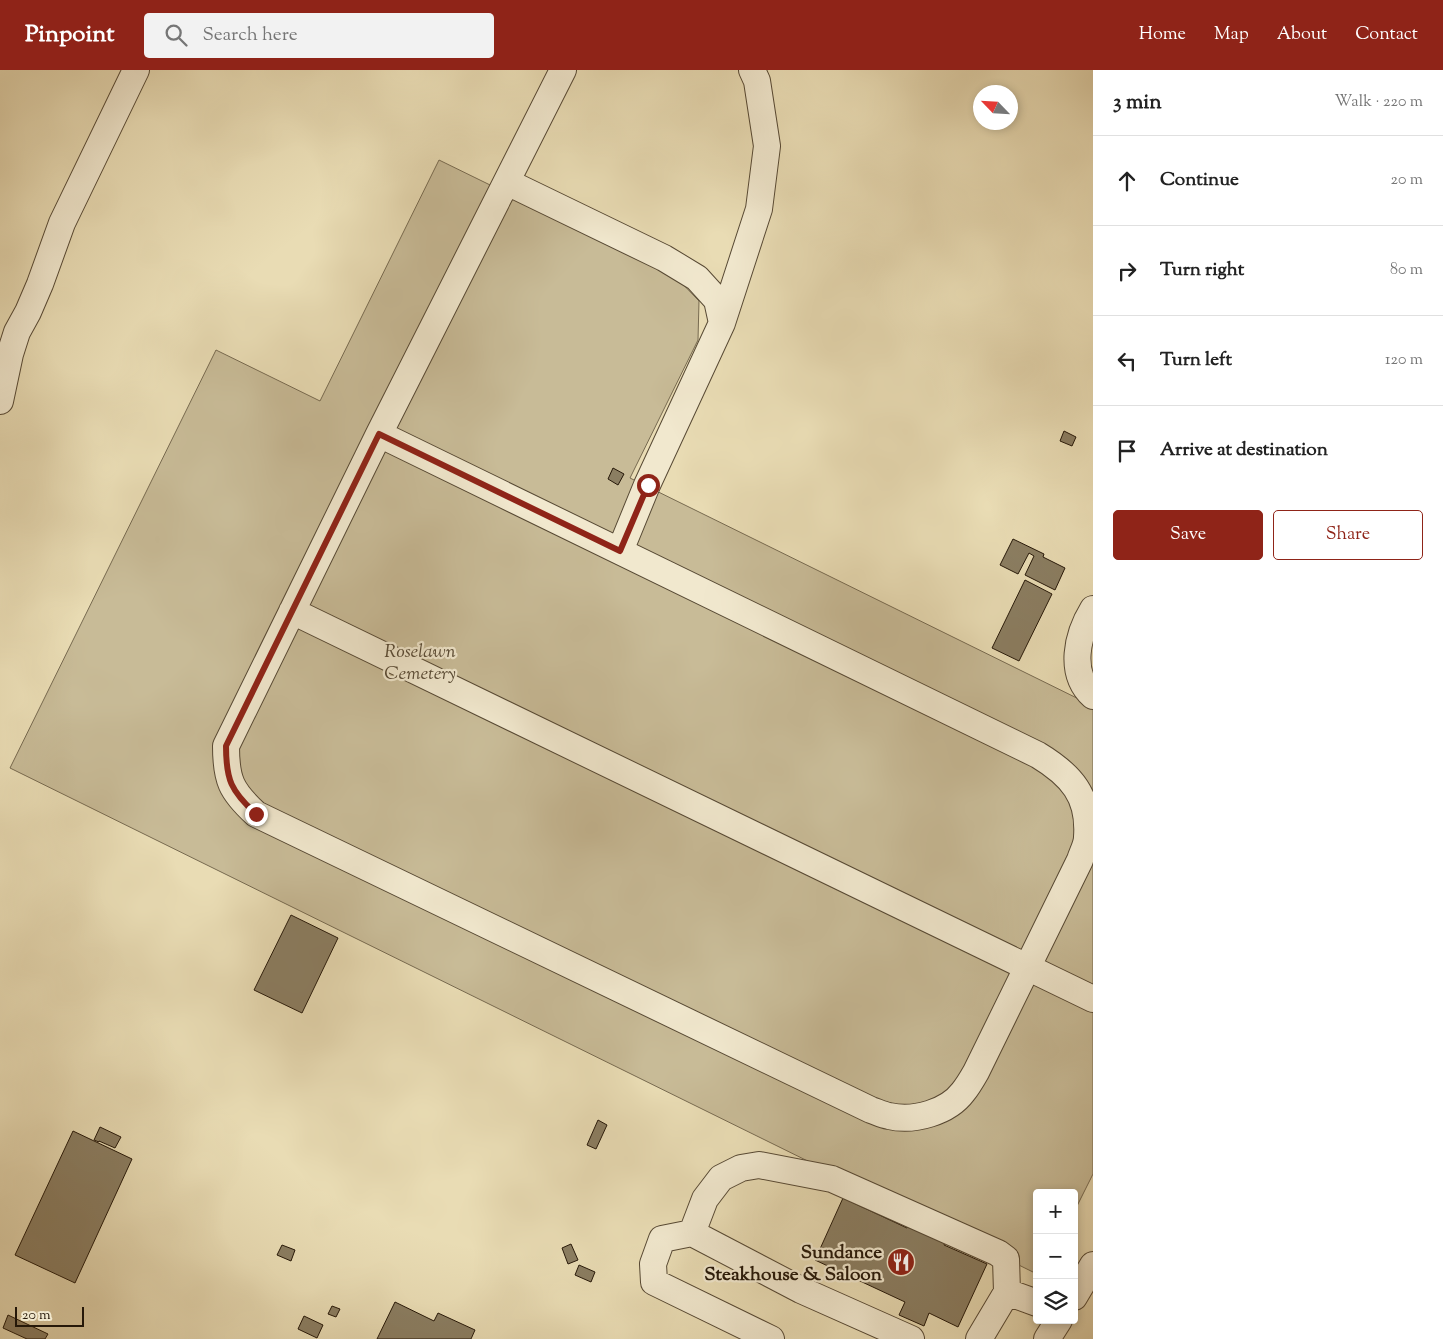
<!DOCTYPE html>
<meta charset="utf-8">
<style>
:root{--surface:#fff;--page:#f2f2f2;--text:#222;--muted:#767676;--line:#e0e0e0;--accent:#8f2418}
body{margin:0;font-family:"Sorts Mill Goudy",serif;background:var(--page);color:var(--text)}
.controls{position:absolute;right:15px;bottom:15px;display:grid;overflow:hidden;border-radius:5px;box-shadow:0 2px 8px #0003}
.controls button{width:45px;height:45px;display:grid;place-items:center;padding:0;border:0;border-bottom:1px solid var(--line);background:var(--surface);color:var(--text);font:25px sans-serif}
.compass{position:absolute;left:973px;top:15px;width:45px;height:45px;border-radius:50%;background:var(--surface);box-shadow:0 2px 8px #0003;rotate:295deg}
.scale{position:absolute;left:15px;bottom:12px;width:69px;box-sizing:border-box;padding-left:5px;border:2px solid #261809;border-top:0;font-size:14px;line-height:18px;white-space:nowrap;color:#261809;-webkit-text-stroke:4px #f1e8ce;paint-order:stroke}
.stop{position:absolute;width:15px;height:15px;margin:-11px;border:4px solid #8f2418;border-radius:50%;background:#fff}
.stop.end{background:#8f2418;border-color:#fff;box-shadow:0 1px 5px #0008}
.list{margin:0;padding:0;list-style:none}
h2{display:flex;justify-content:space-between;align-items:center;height:65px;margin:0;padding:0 20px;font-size:21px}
h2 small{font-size:16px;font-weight:400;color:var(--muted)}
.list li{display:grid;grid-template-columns:32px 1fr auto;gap:15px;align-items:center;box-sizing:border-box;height:90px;padding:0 20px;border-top:1px solid var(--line)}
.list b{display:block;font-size:19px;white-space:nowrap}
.list em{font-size:16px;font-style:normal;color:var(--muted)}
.actions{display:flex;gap:10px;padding:15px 20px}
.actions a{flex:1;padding:11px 0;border:1px solid var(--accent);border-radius:5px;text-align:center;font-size:18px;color:var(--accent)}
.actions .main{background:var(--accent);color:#fff}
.icon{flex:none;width:28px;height:28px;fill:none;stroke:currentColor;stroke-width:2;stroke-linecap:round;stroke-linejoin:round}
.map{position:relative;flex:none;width:1093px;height:1269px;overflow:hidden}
header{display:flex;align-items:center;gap:30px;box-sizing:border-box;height:70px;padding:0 25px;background:var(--accent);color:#fff}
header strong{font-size:24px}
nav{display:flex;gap:28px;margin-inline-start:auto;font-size:18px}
.search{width:350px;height:45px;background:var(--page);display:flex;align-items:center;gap:12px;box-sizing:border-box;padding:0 18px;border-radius:5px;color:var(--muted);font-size:19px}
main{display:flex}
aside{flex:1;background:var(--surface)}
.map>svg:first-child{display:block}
</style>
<header>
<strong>Pinpoint</strong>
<div class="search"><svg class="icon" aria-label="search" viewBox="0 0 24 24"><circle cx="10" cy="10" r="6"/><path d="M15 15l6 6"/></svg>Search here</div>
<nav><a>Home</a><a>Map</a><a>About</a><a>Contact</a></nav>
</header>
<main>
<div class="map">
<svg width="1093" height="1269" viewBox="0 0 1093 1269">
<rect width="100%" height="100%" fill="#e9dcb4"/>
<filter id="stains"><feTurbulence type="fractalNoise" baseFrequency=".004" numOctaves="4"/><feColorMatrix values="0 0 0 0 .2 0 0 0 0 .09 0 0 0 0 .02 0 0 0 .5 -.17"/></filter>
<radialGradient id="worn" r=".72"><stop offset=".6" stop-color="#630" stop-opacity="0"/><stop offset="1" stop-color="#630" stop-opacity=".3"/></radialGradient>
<path fill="#c8bb97" stroke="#776a50" d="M439,90L674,205L699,231L698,270L630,408L1093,636V1104L1074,1142V1123H1037V1204L10,698L216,280L320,331Z"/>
<path fill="#8b7e62" stroke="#261809" d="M1064,361L1076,367L1072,376L1060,371Z
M613,398L624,404L618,415L608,409Z
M1013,469L1044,484L1043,487L1065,498L1055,520L1025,505L1034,486L1029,483L1018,504L1000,495Z
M1025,510L1052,524L1019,591L992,578Z
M291,845L338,868L302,943L254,920Z
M598,1050L607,1055L596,1079L587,1075Z
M100,1057L121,1067L115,1078L99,1071V1072L94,1070Z
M73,1061L132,1089L75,1213L15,1185Z
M843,1128L907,1158L909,1153L946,1170L944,1175L987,1194L958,1257L929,1243L924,1256L899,1245L905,1232L815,1190Z
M571,1174L578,1190L568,1194L562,1178Z
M282,1175L295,1180L291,1191L277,1185Z
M579,1195L595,1202L591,1212L575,1205Z
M395,1232L434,1251L438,1243L475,1260L471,1269H377Z
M332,1236L340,1239L336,1247L328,1244Z
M8,1245L48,1264L45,1269H27L3,1258Z
M304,1246L323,1255L317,1268L298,1259Z"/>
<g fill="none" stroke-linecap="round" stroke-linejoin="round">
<g stroke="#574934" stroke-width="28">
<path id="minor" d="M507,112L664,188L697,208L717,230L722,253
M0,331L10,284L17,262L28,242L40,214L62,153L136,0
M379,364L1038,685C1071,705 1090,726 1087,767C1087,775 1082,783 1080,790L976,1002C972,1009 968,1016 963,1022C948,1042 914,1052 889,1046C883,1045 877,1042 871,1040L256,744C231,721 226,710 226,676L379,364L563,0
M620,481L647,415L722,253L759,139L767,76L757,11L752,0
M1093,539C1077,565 1068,603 1093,626
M292,541L1093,929
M692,1163L705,1129L721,1108L741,1098L759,1095L832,1109L998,1183L1006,1189L1007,1222
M1074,1227L1093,1195
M771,1269L654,1212L653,1194L662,1169L692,1163L801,1220L911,1269
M979,1269L1007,1222L1037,1233
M1047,1269L1059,1250"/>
</g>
<use href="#minor" stroke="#f1e8ce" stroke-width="26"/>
</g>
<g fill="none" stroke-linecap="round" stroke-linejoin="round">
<path stroke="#8f2418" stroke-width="6" d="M256,744C231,721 226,710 226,676L379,364L620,481L648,415"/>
</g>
<defs>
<g id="restaurant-disc" transform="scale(1.4375)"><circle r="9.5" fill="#8f2418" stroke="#f1e8ce"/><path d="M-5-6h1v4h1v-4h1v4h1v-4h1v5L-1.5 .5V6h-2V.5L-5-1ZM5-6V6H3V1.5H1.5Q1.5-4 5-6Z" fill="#fff"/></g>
</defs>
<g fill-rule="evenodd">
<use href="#restaurant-disc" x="901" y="1192"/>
</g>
<g text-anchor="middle" stroke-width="4.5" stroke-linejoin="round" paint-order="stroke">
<g font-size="19" font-style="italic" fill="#574934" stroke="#f1e8ce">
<text x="420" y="587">Roselawn<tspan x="420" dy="22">Cemetery</tspan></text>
</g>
<g font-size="19" font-weight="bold" fill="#261809" stroke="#f1e8ce" text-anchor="end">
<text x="882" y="1188">Sundance<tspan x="882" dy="22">Steakhouse &amp; Saloon</tspan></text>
</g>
</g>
<rect width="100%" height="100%" filter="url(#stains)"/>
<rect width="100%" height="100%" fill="url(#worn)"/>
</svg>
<div class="controls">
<button>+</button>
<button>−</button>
<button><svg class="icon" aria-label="layers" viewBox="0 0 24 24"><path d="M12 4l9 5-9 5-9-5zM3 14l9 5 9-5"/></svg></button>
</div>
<svg class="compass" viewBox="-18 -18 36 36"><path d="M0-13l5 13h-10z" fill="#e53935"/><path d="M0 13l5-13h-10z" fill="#767676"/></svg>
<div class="scale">20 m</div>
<div class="stop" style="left:648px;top:415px"></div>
<div class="stop end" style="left:256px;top:744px"></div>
</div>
<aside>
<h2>3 min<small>Walk · 220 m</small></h2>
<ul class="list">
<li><svg class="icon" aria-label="ahead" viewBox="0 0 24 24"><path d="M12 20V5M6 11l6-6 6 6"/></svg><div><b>Continue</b></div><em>20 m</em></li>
<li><svg class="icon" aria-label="right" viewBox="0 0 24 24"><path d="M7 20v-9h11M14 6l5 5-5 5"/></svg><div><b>Turn right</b></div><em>80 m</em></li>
<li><svg class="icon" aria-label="left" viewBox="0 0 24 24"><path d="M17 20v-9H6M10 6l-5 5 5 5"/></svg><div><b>Turn left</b></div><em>120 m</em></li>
<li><svg class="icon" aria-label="arrive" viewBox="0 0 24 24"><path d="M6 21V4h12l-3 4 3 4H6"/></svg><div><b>Arrive at destination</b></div></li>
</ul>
<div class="actions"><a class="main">Save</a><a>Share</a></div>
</aside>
</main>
